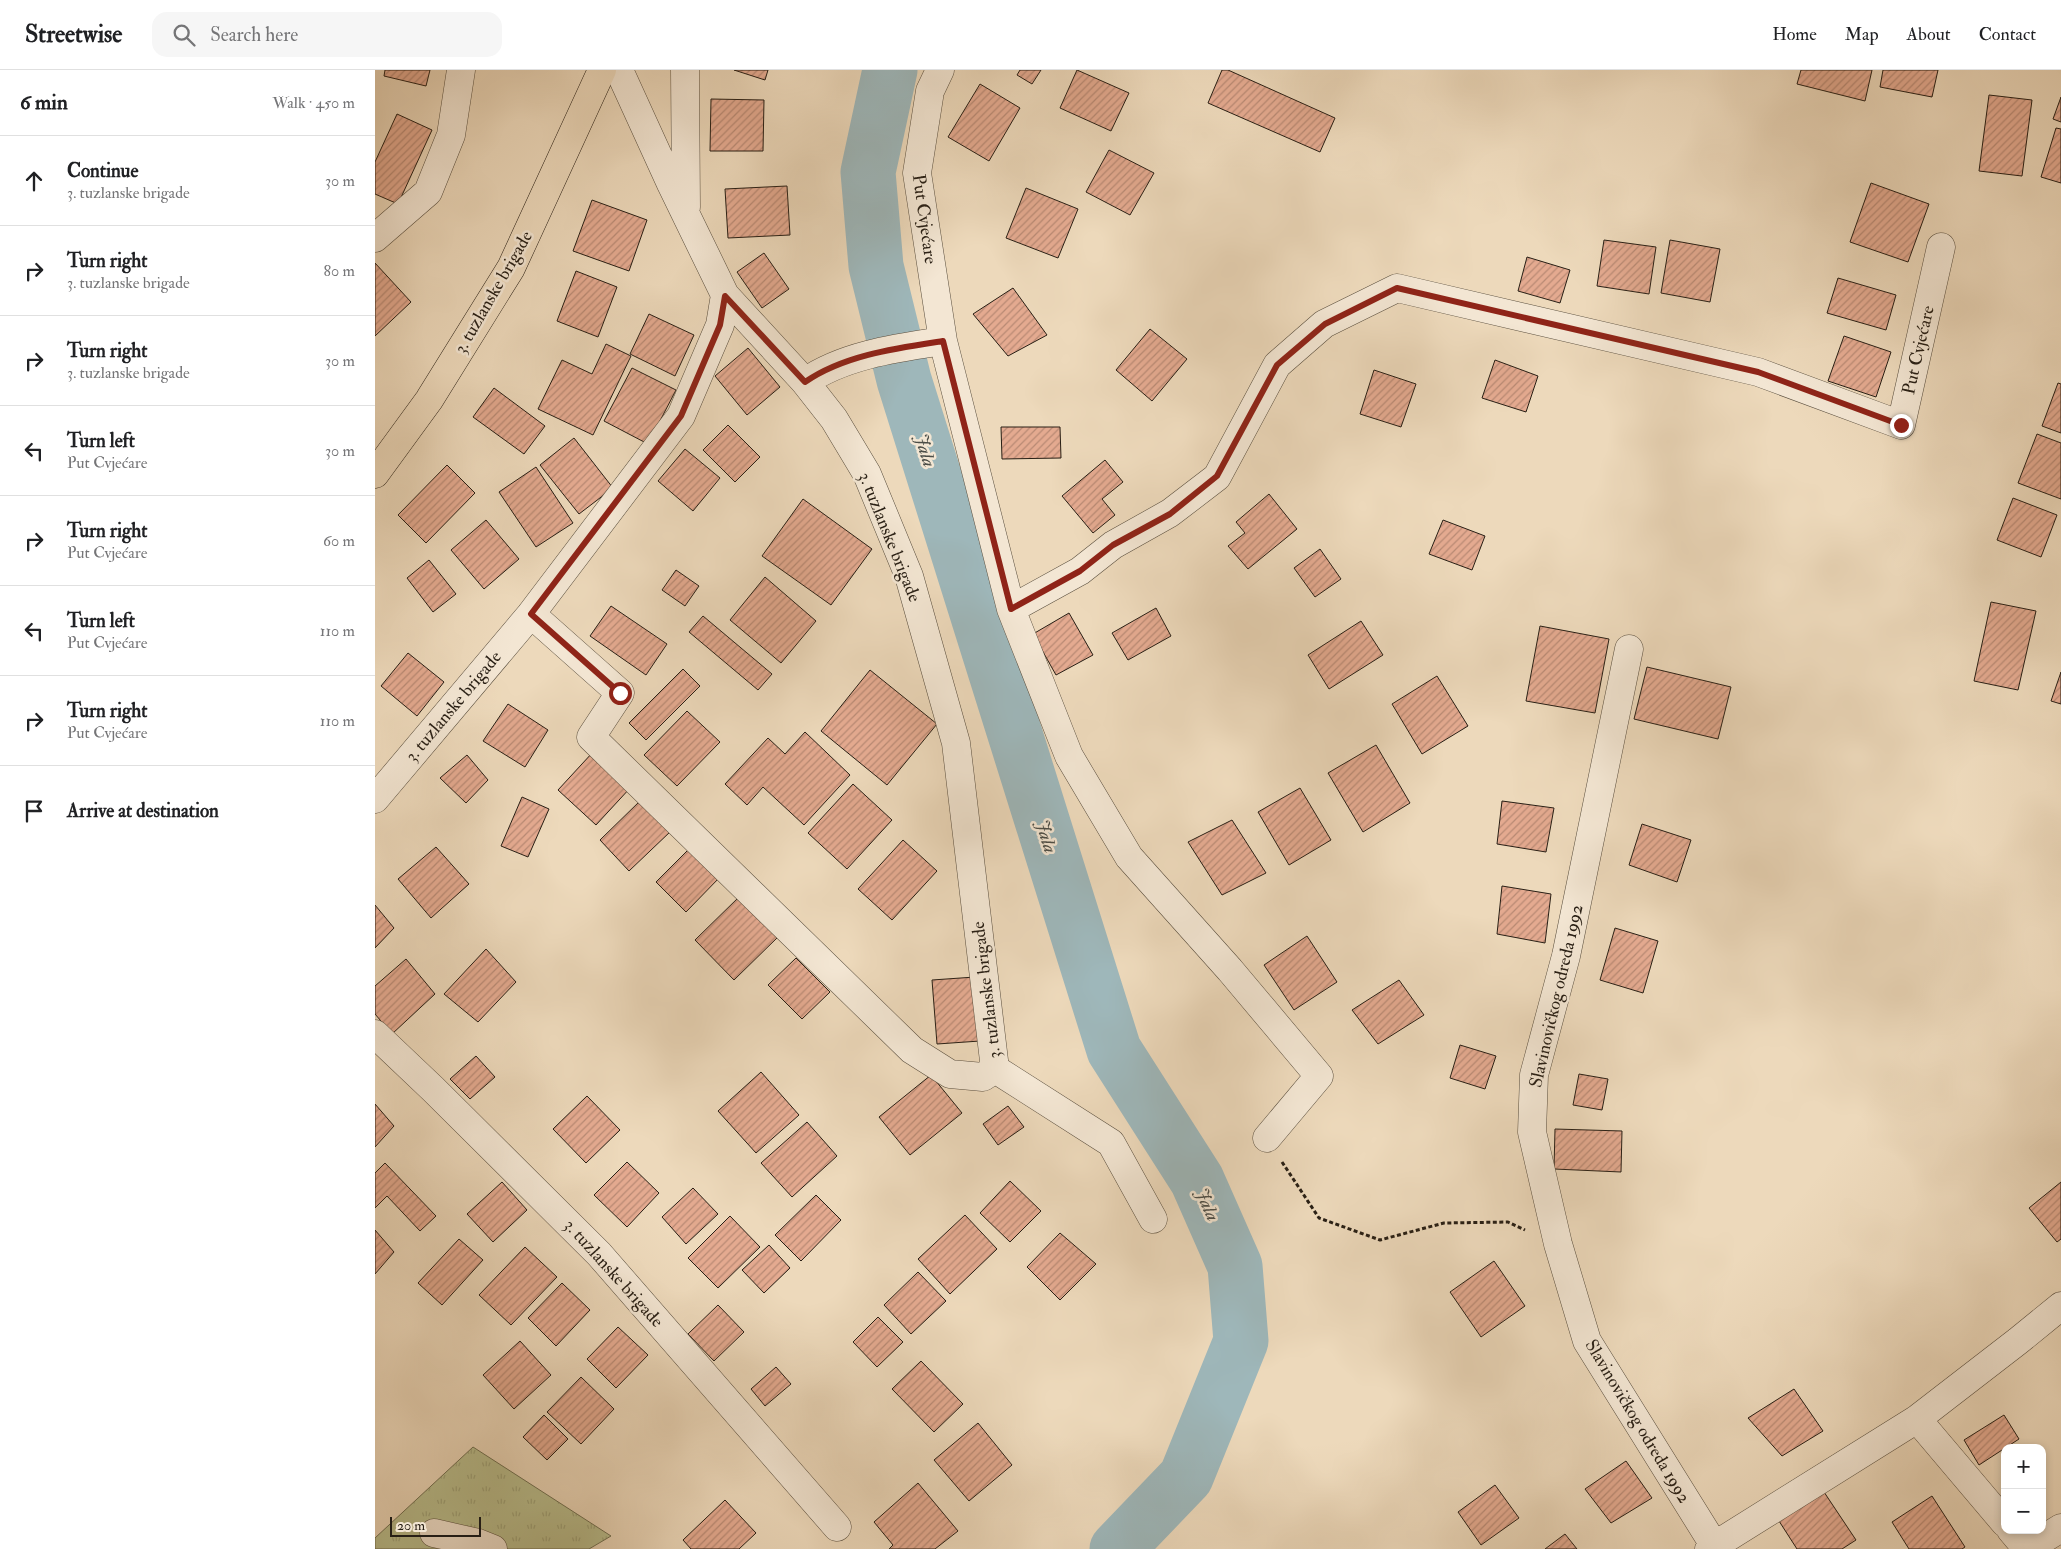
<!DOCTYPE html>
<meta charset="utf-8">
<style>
:root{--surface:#fff;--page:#f6f6f6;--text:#202124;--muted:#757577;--line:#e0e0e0}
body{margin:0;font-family:"IM FELL Double Pica",serif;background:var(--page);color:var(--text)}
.controls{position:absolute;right:15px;bottom:15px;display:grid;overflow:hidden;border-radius:10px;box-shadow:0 2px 8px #0003}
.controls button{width:45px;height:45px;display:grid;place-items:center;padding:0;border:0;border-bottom:1px solid var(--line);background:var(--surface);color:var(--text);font:25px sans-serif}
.scale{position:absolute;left:15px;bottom:12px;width:91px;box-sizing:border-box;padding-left:5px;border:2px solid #281f15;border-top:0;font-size:14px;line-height:18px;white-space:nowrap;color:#281f15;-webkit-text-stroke:4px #f3e6d3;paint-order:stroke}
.stop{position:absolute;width:15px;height:15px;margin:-11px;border:4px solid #8f2418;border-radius:50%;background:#fff}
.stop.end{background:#8f2418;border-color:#fff;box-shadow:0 1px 5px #0008}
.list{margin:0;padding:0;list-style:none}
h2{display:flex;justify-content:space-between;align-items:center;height:65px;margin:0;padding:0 20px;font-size:21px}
h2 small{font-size:16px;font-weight:400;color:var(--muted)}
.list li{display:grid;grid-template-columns:32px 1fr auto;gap:15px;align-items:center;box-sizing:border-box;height:90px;padding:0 20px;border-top:1px solid var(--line)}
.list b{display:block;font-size:19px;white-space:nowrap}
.list p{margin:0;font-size:16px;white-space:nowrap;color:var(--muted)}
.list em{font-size:16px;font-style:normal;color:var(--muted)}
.icon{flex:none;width:28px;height:28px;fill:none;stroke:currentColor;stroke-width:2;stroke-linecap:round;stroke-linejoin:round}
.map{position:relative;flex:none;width:1686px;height:1479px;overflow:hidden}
header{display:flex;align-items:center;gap:30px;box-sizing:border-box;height:70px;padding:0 25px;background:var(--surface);border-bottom:1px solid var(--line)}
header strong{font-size:24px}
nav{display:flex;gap:28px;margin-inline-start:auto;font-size:18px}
.search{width:350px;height:45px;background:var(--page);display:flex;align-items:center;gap:12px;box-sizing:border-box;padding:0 18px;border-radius:15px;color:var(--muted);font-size:19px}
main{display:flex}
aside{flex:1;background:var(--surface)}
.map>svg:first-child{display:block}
</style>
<header>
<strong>Streetwise</strong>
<div class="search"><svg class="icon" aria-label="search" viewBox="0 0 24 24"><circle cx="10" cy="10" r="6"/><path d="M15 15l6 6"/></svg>Search here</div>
<nav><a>Home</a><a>Map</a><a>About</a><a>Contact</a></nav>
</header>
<main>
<aside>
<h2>6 min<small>Walk · 450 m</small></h2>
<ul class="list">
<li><svg class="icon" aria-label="ahead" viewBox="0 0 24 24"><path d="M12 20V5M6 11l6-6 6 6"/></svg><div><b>Continue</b><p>3. tuzlanske brigade</p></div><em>30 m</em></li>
<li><svg class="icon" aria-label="right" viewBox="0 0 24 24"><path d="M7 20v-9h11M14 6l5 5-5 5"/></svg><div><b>Turn right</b><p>3. tuzlanske brigade</p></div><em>80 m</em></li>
<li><svg class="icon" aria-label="right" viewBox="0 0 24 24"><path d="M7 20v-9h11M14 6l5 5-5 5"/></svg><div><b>Turn right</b><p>3. tuzlanske brigade</p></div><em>30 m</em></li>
<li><svg class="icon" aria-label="left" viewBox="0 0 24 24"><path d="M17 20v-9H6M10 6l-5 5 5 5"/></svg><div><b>Turn left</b><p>Put Cvjećare</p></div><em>30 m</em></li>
<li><svg class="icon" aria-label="right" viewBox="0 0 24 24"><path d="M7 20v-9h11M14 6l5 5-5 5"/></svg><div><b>Turn right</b><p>Put Cvjećare</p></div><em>60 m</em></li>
<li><svg class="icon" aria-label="left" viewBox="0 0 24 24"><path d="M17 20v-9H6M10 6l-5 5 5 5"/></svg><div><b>Turn left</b><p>Put Cvjećare</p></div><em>110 m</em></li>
<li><svg class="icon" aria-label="right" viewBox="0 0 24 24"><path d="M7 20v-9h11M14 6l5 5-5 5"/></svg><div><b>Turn right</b><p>Put Cvjećare</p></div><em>110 m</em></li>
<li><svg class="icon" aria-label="arrive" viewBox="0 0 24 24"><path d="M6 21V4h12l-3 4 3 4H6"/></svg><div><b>Arrive at destination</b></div></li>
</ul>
</aside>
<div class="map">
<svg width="1686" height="1479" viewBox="0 0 1686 1479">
<defs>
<pattern id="grass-tufts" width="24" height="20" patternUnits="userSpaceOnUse" patternTransform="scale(1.25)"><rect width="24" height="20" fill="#b9bf8f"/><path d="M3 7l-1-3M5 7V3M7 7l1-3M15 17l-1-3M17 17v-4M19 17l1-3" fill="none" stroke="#9fa47a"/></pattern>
<pattern id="building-hatch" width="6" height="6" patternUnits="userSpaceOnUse" patternTransform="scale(1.25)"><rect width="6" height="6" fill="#e4aa90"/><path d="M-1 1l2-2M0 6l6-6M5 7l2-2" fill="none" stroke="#b98a74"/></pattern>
</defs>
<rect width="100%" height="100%" fill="#edd9bb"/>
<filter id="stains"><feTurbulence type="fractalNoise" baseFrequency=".004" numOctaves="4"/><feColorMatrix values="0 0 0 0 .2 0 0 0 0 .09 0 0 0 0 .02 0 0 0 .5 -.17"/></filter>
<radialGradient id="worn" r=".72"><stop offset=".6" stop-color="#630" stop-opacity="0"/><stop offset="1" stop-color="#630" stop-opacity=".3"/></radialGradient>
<path fill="url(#grass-tufts)" stroke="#706f52" d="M98,1377L236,1466L214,1479H0V1468Z"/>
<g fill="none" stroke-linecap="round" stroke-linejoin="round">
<path stroke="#9eb7ba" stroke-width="55" d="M515,0L493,102L501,196L529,310L739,980L822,1110L860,1196L866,1271L811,1407L742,1479"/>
</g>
<path fill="url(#building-hatch)" stroke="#281f15" d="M10,0H55L51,16L9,6Z
M359,0H393L390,10Z
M645,0H666L657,14L642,5Z
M702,0L754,23L736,61L685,38Z
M847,0H853L960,48L945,82L833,33Z
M1426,0H1497L1490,31L1422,14Z
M1508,0H1563L1557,27L1505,17Z
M605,14L645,38L614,91L573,67Z
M1614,25L1657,30L1647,106L1604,101Z
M1686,27V52L1678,49Z
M336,29L389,30L388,81H335Z
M22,44L57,60L23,134L0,124V92Z
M1681,58L1686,59V113L1666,107Z
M734,80L779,103L755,145L711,122Z
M1496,113L1554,134L1533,192L1475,172Z
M412,116L415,165L353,168L350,119Z
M651,118L703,139L683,188L631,168Z
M217,130L272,150L254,201L198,181Z
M1229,170L1281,177L1274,224L1222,216Z
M1295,170L1345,179L1335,232L1286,223Z
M389,183L414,219L387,238L362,202Z
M1152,187L1195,200L1185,233L1143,221Z
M0,193L36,232L0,266Z
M201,201L242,217L223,267L182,251Z
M1463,208L1521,225L1511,260L1452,243Z
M638,218L672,265L633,286L598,244Z
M274,244L319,265L300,306L255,284Z
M775,259L812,289L777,331L741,300Z
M1469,266L1516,282L1501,327L1453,311Z
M231,274L256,286L218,365L163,339L187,290L217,304Z
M373,278L405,317L372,345L340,306Z
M1120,290L1163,306L1151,342L1107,328Z
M257,298L301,320L273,374L229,351Z
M999,300L1041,314L1026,357L985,344Z
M1683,313L1686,314V363L1667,356Z
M119,318L170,356L149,384L98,347Z
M353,355L385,387L360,412L328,380Z
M626,357H685L686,388L627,389Z
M1662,364L1686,373V429L1643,413Z
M199,368L238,418L204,444L165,395Z
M310,379L345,408L318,441L283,411Z
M730,390L748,412L727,429L740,445L718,463L687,426Z
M72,395L100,423L51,473L23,445Z
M161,397L198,453L161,477L124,422Z
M894,424L922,459L873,499L853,476L870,463L861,452Z
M1638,428L1682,445L1666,487L1622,470Z
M428,429L497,479L456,535L387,486Z
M111,450L144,489L109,519L76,480Z
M1068,450L1110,466L1097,500L1054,484Z
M945,479L966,509L940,527L919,498Z
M54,490L81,524L58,542L32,508Z
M301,500L324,516L310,536L287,520Z
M390,507L441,551L406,593L355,550Z
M1616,532L1661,541L1643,620L1599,611Z
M236,536L292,574L271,605L215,566Z
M781,538L796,566L753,590L737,563Z
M694,543L718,585L681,605L658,564Z
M328,546L397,604L383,620L314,562Z
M986,551L1008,585L954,619L933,585Z
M1165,556L1234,569L1220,643L1151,631Z
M33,583L69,612L42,646L6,616Z
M1272,597L1356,617L1343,669L1259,649Z
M308,599L325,616L271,670L254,653Z
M495,600L562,654L512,715L446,661Z
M1686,602V634L1676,631Z
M1062,606L1093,656L1047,684L1017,634Z
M133,634L173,660L150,697L108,671Z
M312,641L345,672L302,716L269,685Z
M430,662L475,705L429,755L388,717L372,735L350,714L393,668L410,684Z
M1001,675L1035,733L988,762L953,703Z
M218,682L256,717L221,755L183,720Z
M92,685L113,710L91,733L65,708Z
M478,714L517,750L472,799L433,763Z
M925,718L956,770L914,795L883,742Z
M147,727L174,739L153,787L126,776Z
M266,730L296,761L254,801L225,770Z
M1127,731L1179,738L1171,782L1122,774Z
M857,750L891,803L847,825L813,772Z
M1267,754L1316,770L1302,812L1254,795Z
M528,770L562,801L517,850L483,819Z
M317,776L346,806L311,842L281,812Z
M61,777L94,814L56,848L23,809Z
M1127,816L1176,824L1170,873L1122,864Z
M365,826L404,866L359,910L320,870Z
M0,835L19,858L0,878Z
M1240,858L1283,871L1268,923L1225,910Z
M932,866L962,912L919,940L889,895Z
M111,879L141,912L103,952L69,924Z
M421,888L455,922L427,949L393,915Z
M31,889L60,924L17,964L0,944V916Z
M600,907L605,971L562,974L557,910Z
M1024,910L1049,945L1003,974L977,940Z
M1085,975L1121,986L1110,1019L1075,1008Z
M101,986L120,1007L95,1029L75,1009Z
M386,1002L424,1045L381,1083L343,1041Z
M1204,1004L1233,1009L1227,1040L1198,1035Z
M556,1005L587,1043L535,1085L504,1047Z
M212,1026L245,1060L211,1093L178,1059Z
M0,1034L19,1056L0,1077Z
M633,1036L649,1057L623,1075L608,1054Z
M432,1052L462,1086L417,1127L386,1093Z
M1180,1059L1247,1061L1246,1102L1179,1099Z
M252,1092L284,1123L252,1157L219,1125Z
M10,1093L61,1146L45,1161L12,1126L0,1138V1103Z
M635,1111L666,1141L635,1172L605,1143Z
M127,1112L152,1140L118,1172L92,1144Z
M1686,1112V1169L1682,1172L1654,1138Z
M318,1118L343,1144L311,1174L287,1147Z
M441,1125L466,1150L426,1191L400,1165Z
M590,1145L622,1179L575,1224L543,1189Z
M355,1146L385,1177L343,1218L313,1188Z
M0,1160L19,1182L0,1204Z
M685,1163L721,1194L685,1230L652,1197Z
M84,1169L108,1190L67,1235L43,1213Z
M394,1175L415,1198L389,1223L367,1200Z
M150,1177L182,1207L136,1255L104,1225Z
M1119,1191L1150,1236L1106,1267L1075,1222Z
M543,1202L571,1231L536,1264L509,1235Z
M187,1213L215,1240L181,1276L153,1248Z
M343,1235L369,1262L339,1291L313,1264Z
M503,1247L528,1272L502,1297L478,1272Z
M243,1257L273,1285L241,1318L212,1289Z
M145,1271L176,1305L139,1339L108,1305Z
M546,1291L588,1334L559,1362L517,1319Z
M401,1297L416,1314L390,1336L376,1319Z
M206,1307L239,1339L206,1374L172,1342Z
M1419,1319L1448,1361L1407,1386L1373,1348Z
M169,1345L193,1369L172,1390L148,1367Z
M1629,1345L1644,1369L1604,1395L1589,1370Z
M603,1353L637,1395L594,1431L559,1390Z
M1251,1391L1277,1428L1236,1453L1210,1419Z
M543,1413L583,1461L560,1479H514L518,1475L499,1452Z
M1120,1415L1144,1448L1106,1475L1083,1442Z
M1449,1422L1481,1470L1467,1479H1422L1404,1451Z
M1557,1426L1590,1477L1587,1479H1534L1517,1452Z
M350,1430L381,1463L364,1479H316L308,1470Z
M1190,1464L1202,1479H1170Z"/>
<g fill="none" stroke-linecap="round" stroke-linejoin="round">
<g stroke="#594e3e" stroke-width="29">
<path id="minor" d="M244,0L296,114L350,225L430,312L459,349L492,404L534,506L581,673L620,999
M310,0L311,137
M565,0L555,21L542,103L568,271L636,539L705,501L738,475L795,443L842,407L902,295L949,254L1022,218L1383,302L1526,355L1566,177
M0,168L53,122L76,65L86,0
M430,312C469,285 522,278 568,271
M636,539L694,686L754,787L855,900L944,1006L892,1068
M156,544L245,623L216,667L537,980L575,1004L608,1007L620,999
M1254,579L1191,886L1159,1005L1157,1062L1183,1174L1212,1271L1339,1475
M0,729L156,544L306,346L345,255L350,225
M0,964L58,1019L224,1184L462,1457
M620,999L736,1073L778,1149
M1542,1349L1630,1453
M1636,1460L1652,1479L1686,1458
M59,1463L103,1473L118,1479
M1334,1479L1542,1349L1643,1271L1686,1236"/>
</g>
<g stroke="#281f15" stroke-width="29">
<path id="major" d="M0,404L54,330L136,198L227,0"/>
</g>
<path stroke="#281f15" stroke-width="3" stroke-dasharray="4 2.5" stroke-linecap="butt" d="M907,1092L944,1148L1005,1170L1069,1153L1133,1152L1150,1160"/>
<use href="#minor" stroke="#f3e6d3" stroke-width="28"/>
<use href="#major" stroke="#edd9bb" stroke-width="28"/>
</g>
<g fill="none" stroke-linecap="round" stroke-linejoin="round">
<path stroke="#8f2418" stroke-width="6" d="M245,623L156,544L306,346L345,255L350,226L430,312C469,285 522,278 568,271L636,539L705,501L738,475L795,444L842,406L902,295L950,254L1022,218L1383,302L1526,355"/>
</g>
<g text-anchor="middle" stroke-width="5" stroke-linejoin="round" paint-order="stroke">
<g font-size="18" fill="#281f15" stroke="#f3e6d3">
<text transform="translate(550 149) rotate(82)" y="6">Put Cvjećare</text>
<text transform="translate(118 222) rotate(-60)" y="6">3. tuzlanske brigade</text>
<text transform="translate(1543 280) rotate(-77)" y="6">Put Cvjećare</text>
<text transform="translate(515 467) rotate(68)" y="6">3. tuzlanske brigade</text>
<text transform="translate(78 636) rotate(-50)" y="6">3. tuzlanske brigade</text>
<text transform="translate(611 920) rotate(-97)" y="6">3. tuzlanske brigade</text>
<text transform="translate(1181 926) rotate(-77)" y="6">Slavinovičkog odreda 1992</text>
<text transform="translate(239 1203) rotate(48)" y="6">3. tuzlanske brigade</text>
<text transform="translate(1263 1351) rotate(59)" y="6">Slavinovičkog odreda 1992</text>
</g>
<g font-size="19" font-style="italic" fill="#4b4d47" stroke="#f3e6d3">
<text transform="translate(551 380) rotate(73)" y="7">Jala</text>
<text transform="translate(672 766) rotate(73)" y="7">Jala</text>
<text transform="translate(833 1134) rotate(66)" y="7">Jala</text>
</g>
</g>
<rect width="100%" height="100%" filter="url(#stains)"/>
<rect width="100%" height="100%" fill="url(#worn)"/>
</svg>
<div class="controls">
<button>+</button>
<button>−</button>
</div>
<div class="scale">20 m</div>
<div class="stop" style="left:245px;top:623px"></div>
<div class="stop end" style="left:1526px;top:355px"></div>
</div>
</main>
